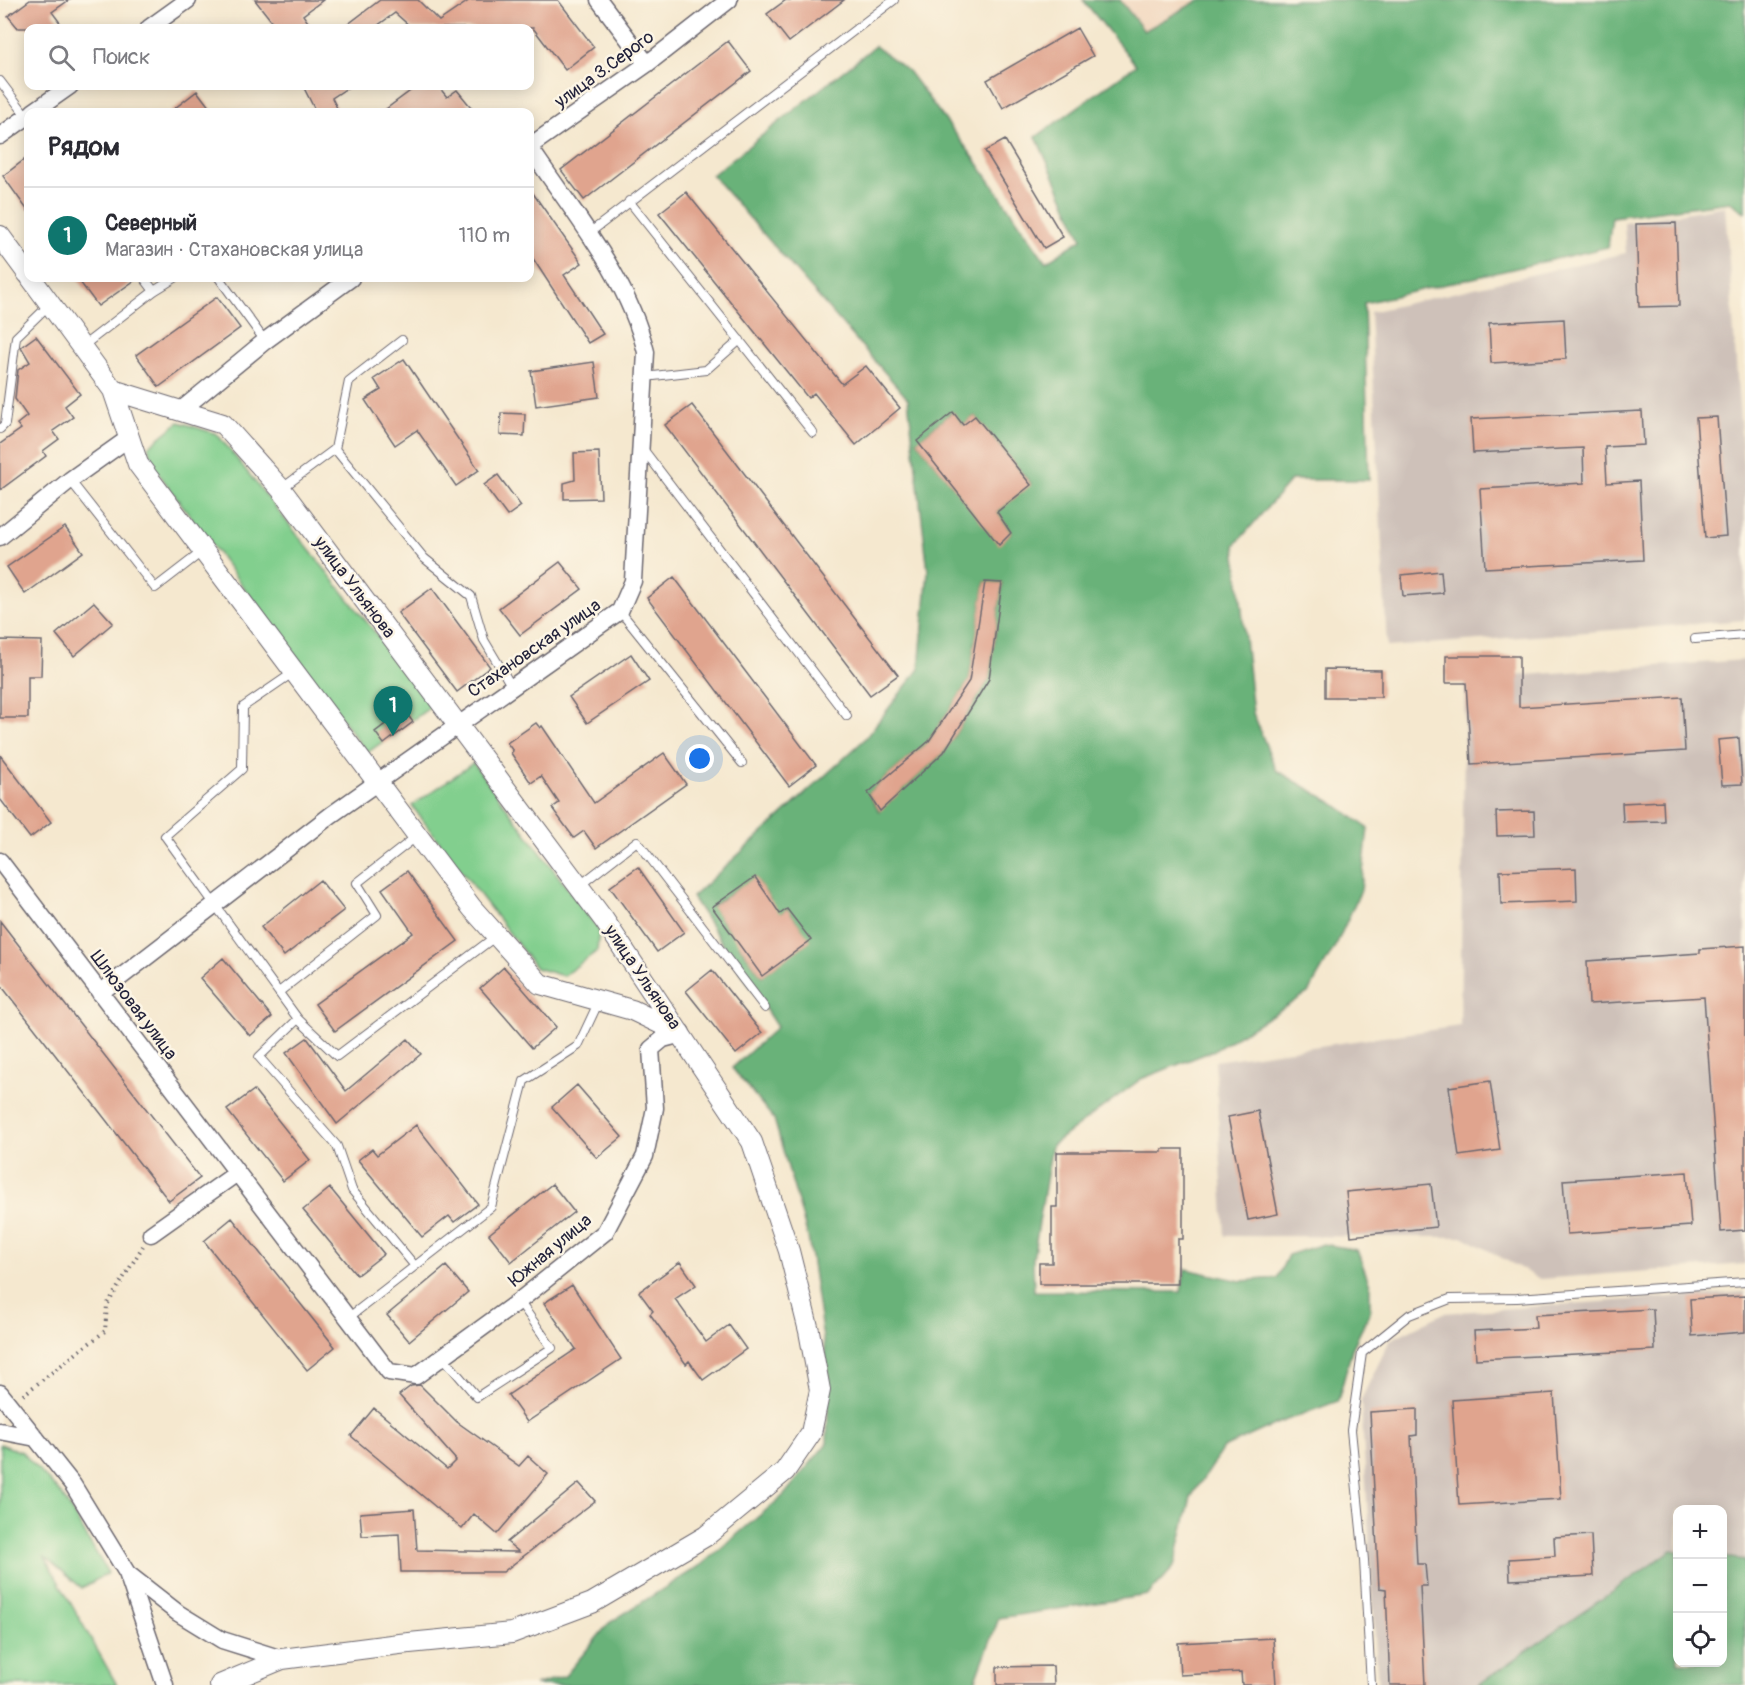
<!DOCTYPE html>
<html lang="ru">
<meta charset="utf-8">
<style>
:root{--surface:#fff;--page:#f2f2f3;--text:#2b2b33;--muted:#7c7c81;--line:#e1e1e2;--accent:#0f766e}
body{margin:0;font-family:Pangolin,sans-serif;background:var(--page);color:var(--text)}
.controls{position:absolute;right:18px;bottom:18px;display:grid;overflow:hidden;border-radius:12px;box-shadow:0 3px 15px #0003}
.controls button{width:54px;height:54px;display:grid;place-items:center;padding:0;border:0;border-bottom:2px solid var(--line);background:var(--surface);color:var(--text);font:30px sans-serif}
.you{position:absolute;left:700px;top:759px;width:21px;height:21px;margin:-15px;border:4px solid #fff;border-radius:50%;background:#1a73e8;box-shadow:0 0 0 9px #1a73e833}
.badge{display:grid;place-items:center;width:39px;height:39px;border-radius:50%;background:var(--accent);color:#fff;font-size:20px;font-weight:700}
.pin{position:absolute;translate:-50% -50px;filter:drop-shadow(0 2px 3px #0008)}
.pin::after{content:'';position:absolute;top:32px;width:21px;height:18px;background:inherit;clip-path:polygon(0 0,100% 0,50% 100%)}
.list{margin:0;padding:0;list-style:none}
h2{display:flex;justify-content:space-between;align-items:center;height:78px;margin:0;padding:0 24px;font-size:26px}
h2 small{font-size:20px;font-weight:400;color:var(--muted)}
.list li{display:grid;grid-template-columns:39px 1fr auto;gap:18px;align-items:center;box-sizing:border-box;height:96px;padding:0 24px;border-top:2px solid var(--line)}
.list b{display:block;font-size:22px;white-space:nowrap}
.list p{margin:0;font-size:20px;white-space:nowrap;color:var(--muted)}
.list em{font-size:20px;font-style:normal;color:var(--muted)}
.icon{flex:none;width:33px;height:33px;fill:none;stroke:currentColor;stroke-width:2;stroke-linecap:round;stroke-linejoin:round}
.map{position:relative;flex:none;width:1745px;height:1685px;overflow:hidden}
.search{position:absolute;background:var(--surface);box-shadow:0 3px 15px #0003;left:24px;top:24px;width:510px;height:66px;display:flex;align-items:center;gap:15px;box-sizing:border-box;padding:0 21px;border-radius:12px;color:var(--muted);font-size:22px}
.panel{position:absolute;background:var(--surface);box-shadow:0 3px 15px #0003;left:24px;top:108px;width:510px;height:174px;border-radius:12px}
.map>svg:first-child{display:block}
</style>
<div class="map">
<svg width="1745" height="1685" viewBox="0 0 1745 1685">
<rect width="100%" height="100%" fill="#fcf5e5"/>
<filter id="ink" filterUnits="userSpaceOnUse"><feTurbulence type="fractalNoise" baseFrequency=".0167" numOctaves="2"/><feDisplacementMap in="SourceGraphic" scale="12" xChannelSelector="R" yChannelSelector="G"/><feConvolveMatrix kernelMatrix="1 2 1 2 8 2 1 2 1" color-interpolation-filters="sRGB"/></filter>
<filter id="wash" filterUnits="userSpaceOnUse"><feTurbulence type="fractalNoise" baseFrequency=".008" numOctaves="4" result="noise"/><feDisplacementMap in="SourceGraphic" scale="24" xChannelSelector="R" yChannelSelector="G"/><feGaussianBlur stdDeviation="1.35" result="paint"/><feColorMatrix in="noise" values="0 0 0 0 0 0 0 0 0 0 0 0 0 0 0 0 0 1.4 0 .05"/><feComposite in="paint" operator="in"/></filter>
<g filter="url(#wash)">
<rect width="100%" height="100%" fill="#f5e8cf"/>
<path fill="#f1d5bc" d="M1084,0H1296L1170,44Z"/>
<path fill="#cec1b9" d="M1725,206L1745,490V620L1387,647L1370,312L1626,253L1624,223Z
M1745,660V1264L1540,1279L1464,1237L1225,1236L1215,1061L1460,1026L1465,679Z
M1745,1292V1560L1723,1557L1722,1510H1678L1677,1551L1672,1550L1478,1685H1378L1361,1400L1390,1340L1444,1313Z"/>
<path fill="#82cf8e" stroke="#527864" stroke-width="1.5" d="M179,422L217,434L433,705L367,753L156,470L148,447Z
M473,763L599,930L597,951L563,976L536,968L412,806Z
M0,1444L22,1452L62,1495L108,1573L82,1588L44,1556L117,1685H0Z"/>
<path fill="#69b279" stroke="#466a5a" stroke-width="1.5" fill-rule="evenodd" d="M1083,0H1120L1144,31L1199,0H1745V212L1730,202L1612,217L1608,247L1364,303L1369,480H1291L1235,545L1253,713L1276,770L1333,803L1368,828L1361,890L1337,943L1308,993L1215,1050L1141,1079L1052,1145L1033,1259L1034,1291L1181,1292L1185,1269L1241,1281L1277,1278L1288,1255L1323,1244L1357,1250L1370,1285V1312L1352,1349L1338,1401L1276,1424L1223,1448L1191,1497L1174,1567L1148,1595L999,1618L974,1685H535L565,1676L609,1623L701,1565L784,1495L827,1443L829,1378L808,1237L774,1119L732,1068L777,1027L692,897L864,740L919,669L928,571L908,399L712,175L875,46L908,71L974,158L1046,262L1082,239L1036,137L1136,65ZM952,412L963,425L975,416L1031,484L997,512L1011,533L999,544L917,441ZM985,582L1002,583L989,679L944,752L879,811L868,793L929,741L969,681ZM755,878L770,899L727,928L712,906ZM787,909L810,940L762,976L739,945Z
M1672,1550L1678,1551V1662H1722L1723,1557L1745,1560V1685H1478Z"/>
<g id="blocks">
<path fill="#e0a48e" d="M30,0H69L52,12L64,28H18L8,16Z
M255,0H323L303,15L312,28H277Z
M380,0H418L439,21L470,0H558L594,47L565,70L533,28H412L395,13L374,28H343Z
M786,0H844L789,42L767,14Z
M1077,28L1093,56L1003,108L987,80Z
M728,41L751,71L584,200L561,170Z
M303,86H350L332,98L339,112H316Z
M417,86H438L447,97L457,90L475,112H382Z
M197,91L213,112H170Z
M1005,140L1063,237L1044,248L985,151Z
M28,157V211L3,176Z
M530,189L582,263L564,275L603,334L588,343L530,254Z
M686,192L842,384L866,366L900,408L856,445L814,393L808,398L659,213Z
M1676,223L1679,306L1639,307L1636,224Z
M77,278H138L98,306Z
M217,297L240,328L159,387L136,355Z
M1564,319L1566,359L1491,363L1489,323Z
M36,336L80,394L65,406L73,417L53,431L59,439L43,451L46,456L0,490V444L21,429L17,424L27,416L15,399L18,370L30,362L21,347Z
M404,359L479,470L456,486L417,430L395,445L365,400L381,390L374,379Z
M594,362L599,397L536,406L531,371Z
M692,405L898,675L870,695L665,425Z
M1642,411L1644,445L1605,447L1607,483L1639,481L1643,560L1485,568L1480,489L1584,483L1583,448L1473,453L1471,419Z
M953,412L963,425L975,416L1031,485L997,512L1011,533L999,545L917,441Z
M501,413L525,414L524,436L500,435Z
M1717,417L1726,536L1705,538L1696,418Z
M599,452L601,498L564,499V483L575,480L574,453Z
M498,475L521,506L507,516L484,485Z
M65,527L83,552L25,594L7,567Z
M560,562L582,589L520,635L499,608Z
M1441,571L1443,593L1403,596L1401,575Z
M674,577L816,765L789,786L647,598Z
M985,582L1002,583L989,679L944,752L880,811L868,793L929,741L969,681Z
M432,588L490,667L457,692L398,613Z
M94,602L113,623L74,656L56,634Z
M0,640L42,641L41,676H28V718H0Z
M631,654L649,681L587,723L569,697Z
M1446,656H1519V707L1682,697L1685,751L1471,764L1466,683H1446Z
M1325,669L1381,670V697H1325Z
M404,710L413,722L384,744L375,732Z
M536,723L540,728L542,726L594,803L664,753L686,784L596,848L584,831L574,838L552,808L559,803L541,776L531,783L511,753L513,751L507,743Z
M1739,738L1742,784L1722,785L1718,740Z
M0,755L51,822L30,838L0,799Z
M1663,801L1664,821L1623,822L1622,803Z
M1534,811L1535,835L1497,836L1496,812Z
M638,867L684,932L657,952L610,887Z
M1576,868L1577,901L1501,904L1500,871Z
M407,871L458,941L335,1031L315,1004L413,933L382,889Z
M755,877L780,914L787,909L811,940L762,976L712,907Z
M320,880L344,910L284,956L261,927Z
M0,921L200,1178L169,1201L0,984Z
M1745,946V1230L1721,1232L1704,997L1589,1004L1587,961L1700,953V949Z
M223,958L272,1017L250,1036L200,978Z
M504,967L556,1027L532,1048L480,988Z
M712,970L762,1033L736,1054L686,991Z
M307,1038L346,1091L408,1039L421,1054L337,1124L286,1053Z
M1490,1081L1500,1150L1459,1156L1449,1087Z
M577,1085L622,1137L597,1158L552,1107Z
M254,1090L310,1160L283,1181L227,1110Z
M1258,1111L1278,1214L1248,1220L1228,1117Z
M416,1125L478,1204L454,1222L449,1216L422,1237L358,1160L372,1149L377,1155Z
M1162,1149H1183V1239H1178V1284H1039V1263H1052V1207H1057V1152H1162Z
M1687,1172L1691,1226L1567,1234L1563,1180Z
M552,1184L574,1212L511,1262L489,1234Z
M1431,1184L1436,1227L1351,1236L1346,1192Z
M330,1188L384,1254L357,1275L303,1210Z
M232,1218L335,1347L307,1370L204,1241Z
M680,1262L696,1285L675,1299L706,1342L729,1325L746,1349L703,1380L689,1361L686,1364L650,1314L653,1311L639,1292Z
M446,1266L468,1292L409,1341L387,1315Z
M572,1285L621,1359L527,1422L508,1395L576,1349L544,1303Z
M1745,1296V1332L1692,1336L1690,1299Z
M1653,1309L1655,1350L1476,1359L1474,1331L1536,1328L1535,1315Z
M420,1385L457,1422L519,1466L528,1456L548,1474L497,1534L474,1514L462,1529L351,1436L374,1408L447,1469L456,1460L399,1395L411,1386Z
M1554,1393L1561,1499L1459,1505L1452,1400Z
M1417,1409V1435L1411,1436L1417,1564H1425L1427,1586H1420L1425,1685H1390L1386,1589L1379,1588L1370,1412Z
M579,1483L595,1501L503,1572H401L399,1534L362,1536L360,1513L414,1509L417,1550L519,1552L507,1542Z
M1591,1535L1593,1576L1510,1580L1509,1559L1555,1556L1554,1537Z
M1273,1638L1276,1685H1242L1241,1672L1180,1675L1178,1643Z
M1053,1666L1054,1685H997V1667Z"/>
</g>
</g>
<g filter="url(#ink)">
<use href="#blocks" fill-opacity="0" stroke="#6c676f" stroke-width="1.5"/>
<g fill="none" stroke-linecap="round" stroke-linejoin="round">
<g stroke="#6c676f" stroke-width="10">
<path id="service" d="M0,81L28,118
M629,201L813,433
M588,234L894,0
M219,278L265,341
M154,291L175,278
M83,346L154,291L144,278
M645,377L706,370L740,340
M0,429L5,424L16,337L50,304
M335,449L349,381L402,340
M643,449L847,716
M70,480L155,588L203,551
M281,489L335,449L424,558L471,596L484,640L512,687
M620,611L742,763
M1695,639L1745,635
M294,672L243,707L242,769L165,836L298,1019L259,1057L337,1146L352,1190L415,1266
M579,886L637,841L765,1008
M279,992L377,915L357,883L417,836
M298,1019L337,1056L496,936
M348,1318L491,1207L524,1081L578,1046L599,1001
M442,1356L477,1397L552,1348L519,1301
M1371,1685L1364,1560L1351,1430L1362,1353L1409,1315L1450,1299L1517,1298L1745,1282"/>
</g>
<g stroke="#6c676f" stroke-width="19">
<path id="minor" d="M599,0L647,64
M149,28L188,0
M33,112L70,86
M0,136L28,116
M530,146L647,64L729,0
M180,411L265,341L351,278
M0,537L70,480L129,438
M0,861L389,1372L416,1376L519,1301L605,1232L645,1156L655,1108L651,1049L663,1039L682,1034
M100,993L331,815L620,611L633,581L646,352C627,275 573,213 530,148
M151,1234L237,1173
M0,1393L73,1485L127,1573L165,1685
M0,1431L36,1438
M128,1574L178,1613L222,1640L282,1659"/>
</g>
<g stroke="#6c676f" stroke-width="22">
<path id="tertiary" d="M0,236L28,274
M31,278L113,390L138,464L472,908L540,984L632,1010L680,1033
M113,390L223,424L281,489L604,920L752,1142L789,1251L809,1331L820,1390L811,1433L785,1471L706,1536L592,1603L512,1633L399,1644L282,1659L220,1685"/>
</g>
<path stroke="#6c676f" stroke-width="4" stroke-dasharray="1.5 4.5" stroke-linecap="butt" d="M23,1395L105,1331L107,1305L143,1246"/>
<use href="#service" stroke="#fff" stroke-width="8"/>
<use href="#minor" stroke="#fff" stroke-width="16"/>
<use href="#tertiary" stroke="#fff" stroke-width="20"/>
</g>
</g>
<g text-anchor="middle" stroke-width="5" stroke-linejoin="round" paint-order="stroke">
<g font-size="18" fill="#22223b" stroke="#fcf5e5">
<text transform="translate(604 69) rotate(-36)" y="6">улица З.Серого</text>
<text transform="translate(355 587) rotate(53)" y="6">улица Ульянова</text>
<text transform="translate(534 648) rotate(-35)" y="6">Стахановская улица</text>
<text transform="translate(643 977) rotate(56)" y="6">улица Ульянова</text>
<text transform="translate(134 1005) rotate(53)" y="6">Шлюзовая улица</text>
<text transform="translate(550 1250) rotate(-40)" y="6">Южная улица</text>
</g>
</g>
</svg>
<div class="controls">
<button>+</button>
<button>−</button>
<button><svg class="icon" aria-label="locate" viewBox="0 0 24 24"><circle cx="12" cy="12" r="6"/><path d="M12 2v4M12 18v4M2 12h4M18 12h4"/></svg></button>
</div>
<div class="you"></div>
<div class="pin badge" style="left:393px;top:736px">1</div>
<div class="search"><svg class="icon" aria-label="search" viewBox="0 0 24 24"><circle cx="10" cy="10" r="6"/><path d="M15 15l6 6"/></svg>Поиск</div>
<section class="panel">
<h2>Рядом<small></small></h2>
<ul class="list">
<li><span class="badge">1</span><div><b>Северный</b><p>Магазин · Стахановская улица</p></div><em>110 m</em></li>
</ul>
</section>
</div>
